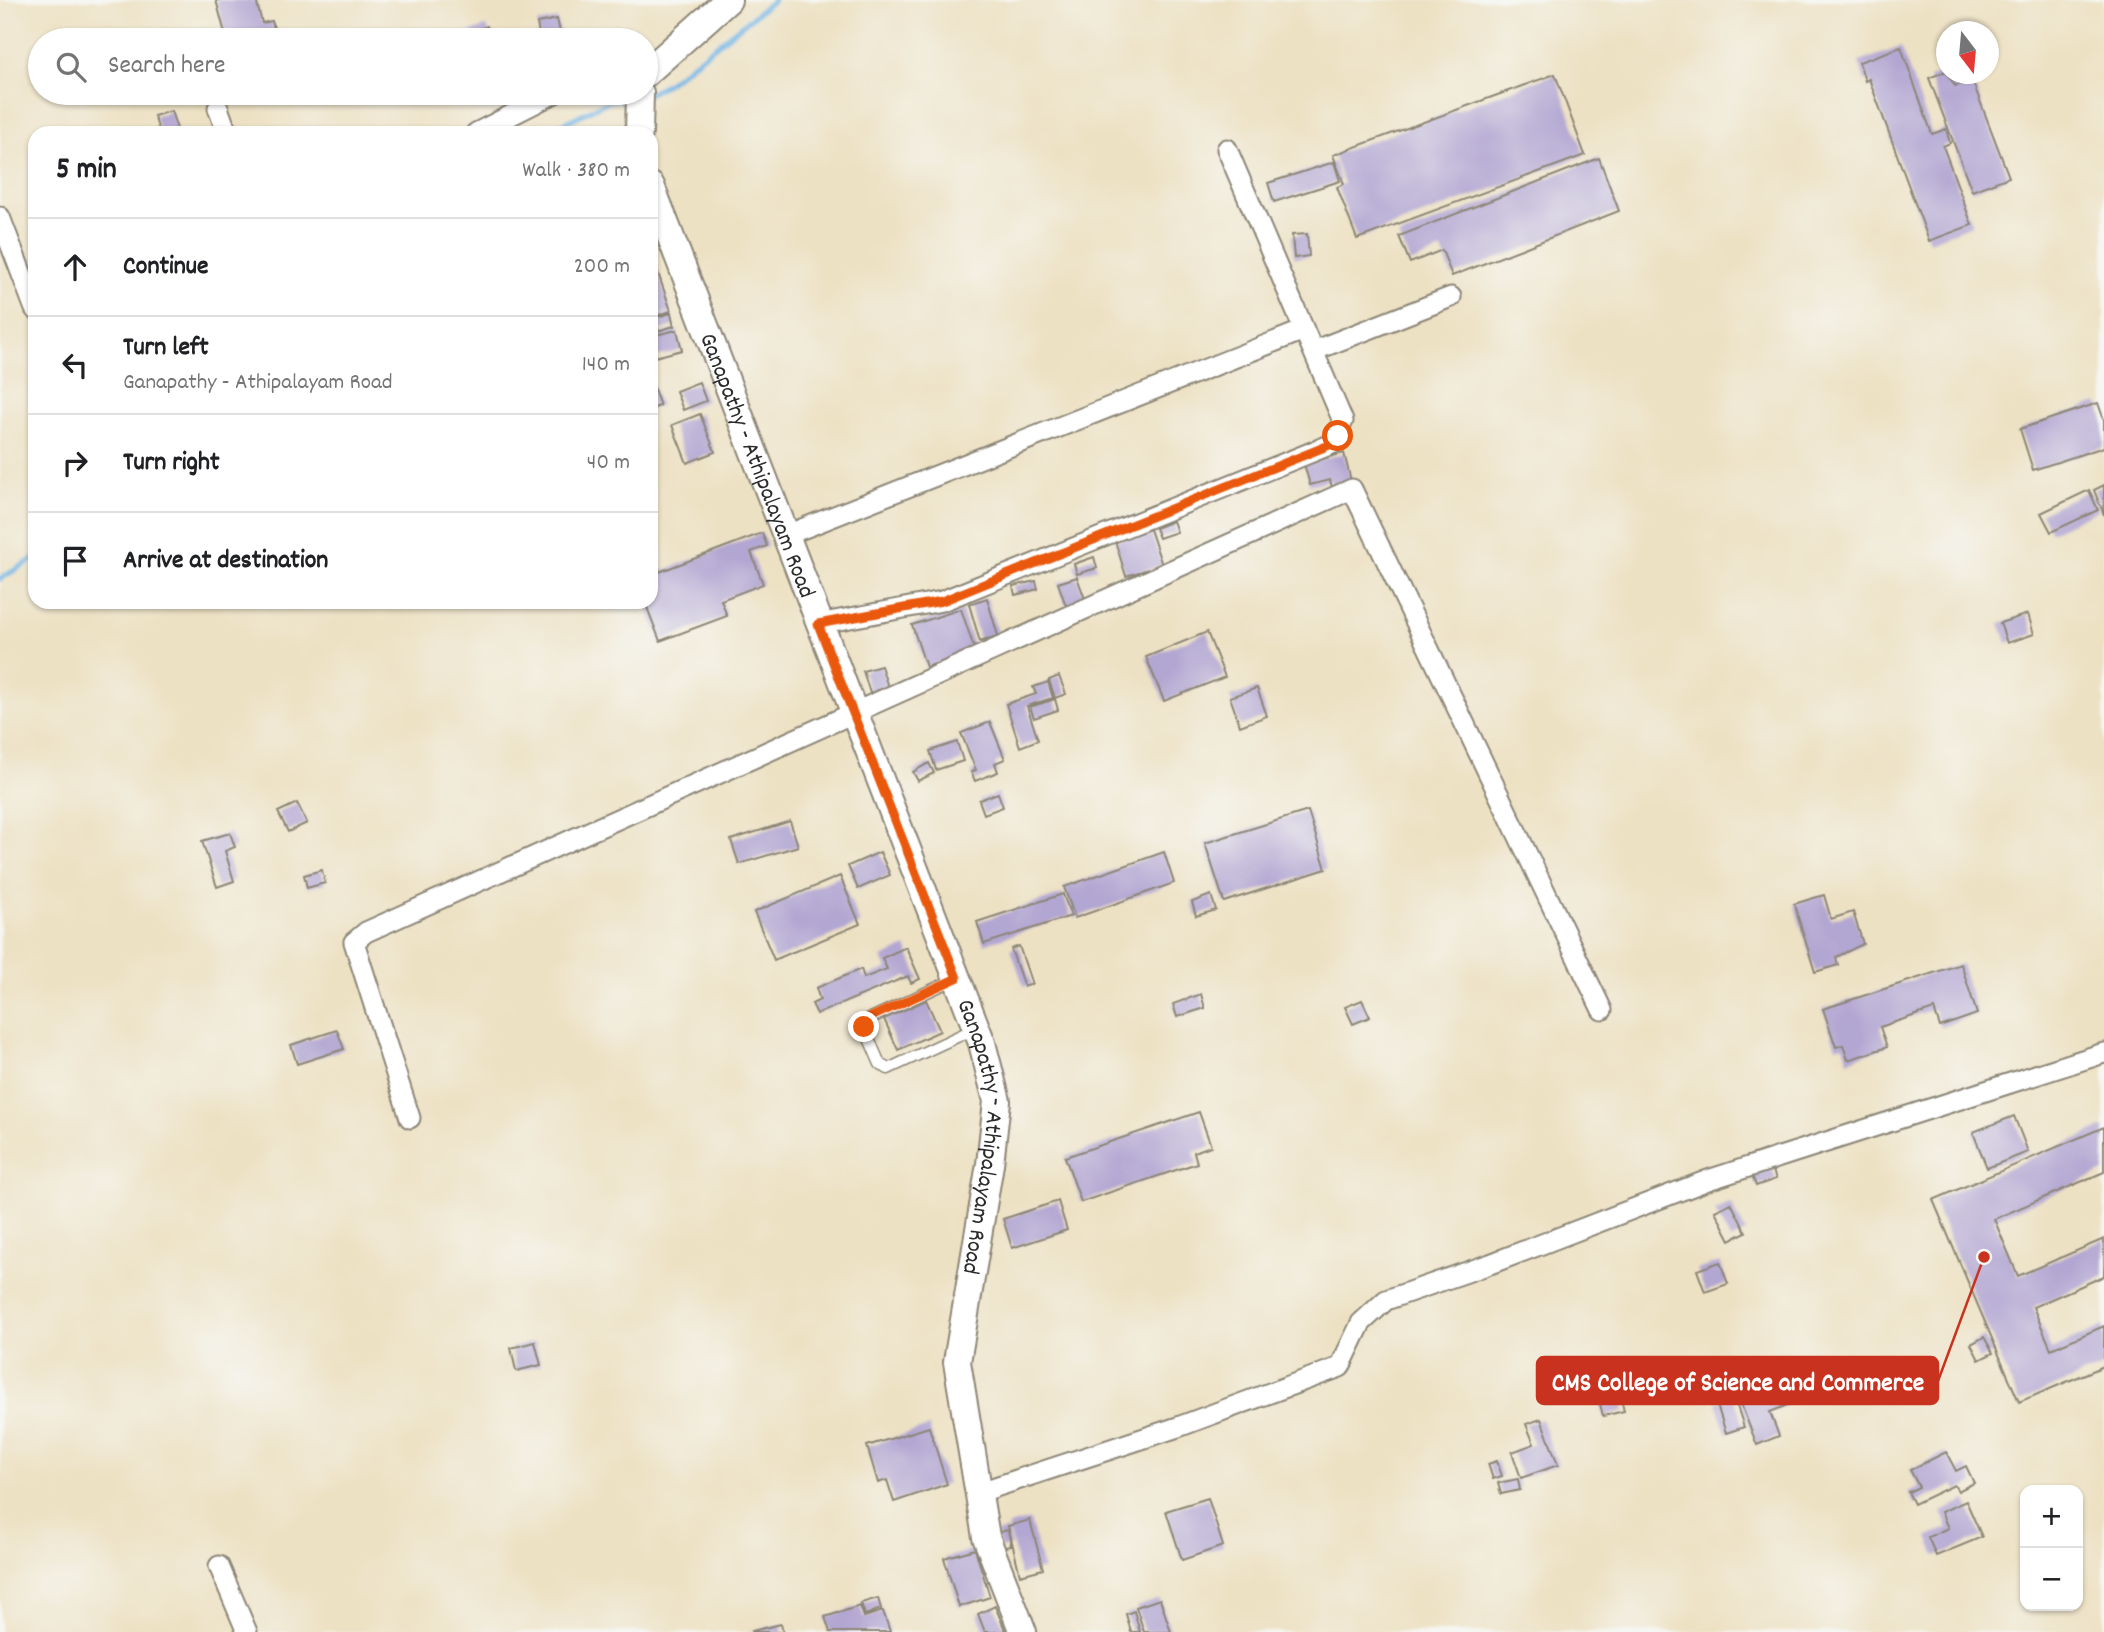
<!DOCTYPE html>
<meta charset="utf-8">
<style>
:root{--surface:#fff;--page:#f2f2f2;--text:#202124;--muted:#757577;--line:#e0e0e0}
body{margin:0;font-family:Dekko,sans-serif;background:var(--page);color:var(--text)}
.controls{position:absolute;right:21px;bottom:21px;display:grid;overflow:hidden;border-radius:14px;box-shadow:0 2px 5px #0004}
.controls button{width:63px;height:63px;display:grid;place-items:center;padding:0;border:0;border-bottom:2px solid var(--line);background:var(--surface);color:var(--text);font:35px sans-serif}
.compass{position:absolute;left:1936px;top:21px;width:63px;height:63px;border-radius:50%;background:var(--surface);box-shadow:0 2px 5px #0004;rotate:164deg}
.stop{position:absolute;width:21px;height:21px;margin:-16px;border:5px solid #ea580c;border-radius:50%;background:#fff}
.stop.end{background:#ea580c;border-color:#fff;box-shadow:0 2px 7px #0008}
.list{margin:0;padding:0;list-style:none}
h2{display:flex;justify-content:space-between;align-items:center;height:91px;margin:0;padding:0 28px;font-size:30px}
h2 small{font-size:23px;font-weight:400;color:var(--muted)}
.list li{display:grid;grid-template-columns:46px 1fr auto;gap:21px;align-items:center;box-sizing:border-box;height:98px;padding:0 28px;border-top:2px solid var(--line)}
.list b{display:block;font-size:26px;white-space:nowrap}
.list p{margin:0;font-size:23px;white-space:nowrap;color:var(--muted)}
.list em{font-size:23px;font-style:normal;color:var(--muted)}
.icon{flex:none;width:38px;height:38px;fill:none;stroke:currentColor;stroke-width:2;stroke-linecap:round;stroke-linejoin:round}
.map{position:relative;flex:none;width:2104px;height:1632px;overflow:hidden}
.search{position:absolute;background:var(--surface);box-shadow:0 2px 5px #0004;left:28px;top:28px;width:630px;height:77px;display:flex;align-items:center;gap:18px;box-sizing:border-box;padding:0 24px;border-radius:38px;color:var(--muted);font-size:26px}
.panel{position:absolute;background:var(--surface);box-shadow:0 2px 5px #0004;left:28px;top:126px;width:630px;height:483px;border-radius:21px}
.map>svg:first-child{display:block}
</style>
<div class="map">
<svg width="2104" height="1632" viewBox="0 0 2104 1632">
<rect width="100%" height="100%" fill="#f6f6f2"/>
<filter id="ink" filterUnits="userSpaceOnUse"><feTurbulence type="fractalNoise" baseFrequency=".0143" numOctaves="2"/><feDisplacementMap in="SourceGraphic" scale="14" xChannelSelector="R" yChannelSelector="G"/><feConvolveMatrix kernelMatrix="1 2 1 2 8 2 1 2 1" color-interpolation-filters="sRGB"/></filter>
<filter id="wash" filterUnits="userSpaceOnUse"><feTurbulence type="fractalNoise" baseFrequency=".00686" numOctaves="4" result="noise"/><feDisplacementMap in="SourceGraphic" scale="28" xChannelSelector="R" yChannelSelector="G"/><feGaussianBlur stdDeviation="1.57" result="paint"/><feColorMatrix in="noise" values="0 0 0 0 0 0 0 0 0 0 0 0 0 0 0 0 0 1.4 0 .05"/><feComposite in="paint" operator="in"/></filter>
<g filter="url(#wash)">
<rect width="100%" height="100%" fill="#ede1c3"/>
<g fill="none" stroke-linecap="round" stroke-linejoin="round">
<path stroke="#6eb3e4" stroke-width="5" d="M648,94L668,83L774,0
M544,133L611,100H633
M0,579L35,558"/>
</g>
<g id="blocks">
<path fill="#b2a6d2" d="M216,0H256L262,23L272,21L277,40H244L242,33L226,37Z
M557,19L562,40H540L537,23Z
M487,26L491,36L471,40L468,33Z
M1901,47L1932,134L1946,129L1950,143L1943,146L1972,225L1929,241L1869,79L1865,81L1859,62Z
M1946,71L1955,86L1972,80L2009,177L1972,191L1929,78Z
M1555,74L1585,155L1357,239L1337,187L1344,184L1333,155Z
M171,111L177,129L160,133L154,116Z
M1599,158L1619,211L1452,276L1442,250L1410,263L1399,236Z
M1334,162L1340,181L1274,202L1268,183Z
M1307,234L1309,256L1294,258L1292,235Z
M657,270L671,311L651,318V272Z
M671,313L674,326L651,333V319Z
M677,330L682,350L651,358V336Z
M651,381L660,406L651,409Z
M699,382L706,401L683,410L676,391Z
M2098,403L2104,420V447L2033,470L2020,429Z
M700,414L715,452L687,463L672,425Z
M1344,453L1352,485L1333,491L1330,480L1310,485L1304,464Z
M2104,485V515L2094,490Z
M2089,490L2098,510L2051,532L2041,513Z
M1173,521L1177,532L1159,538L1155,528Z
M1150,529L1162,565L1126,576L1115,541Z
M762,533L767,546L751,552L763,584L721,600L727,616L660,641L645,602H651V575Z
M1094,557L1097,568L1077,574L1074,564Z
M1077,577L1085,599L1066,606L1058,583Z
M1036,581L1038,589L1015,595L1013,586Z
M987,598L998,636L980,642L969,604Z
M961,609L975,651L926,667L912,625Z
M2028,614L2034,634L2007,643L2000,623Z
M1207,632L1225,677L1164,701L1146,657Z
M881,666L888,687L870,693L863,671Z
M1059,676L1066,694L1055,698L1049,680Z
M1048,682L1053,698L1027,706L1038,740L1020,747L1006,704L1036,694L1033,687Z
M1257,688L1267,716L1240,726L1230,697Z
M1055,699L1058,710L1034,718L1030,707Z
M990,722L1005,759L995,763L998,772L975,781L971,772L976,770L961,733Z
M957,742L963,761L936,770L930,751Z
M929,763L934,773L918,781L913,772Z
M998,793L1003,807L984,814L979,800Z
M297,803L307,823L288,832L278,812Z
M1308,811L1326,869L1224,902L1205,843Z
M790,821L798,846L739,864L731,840Z
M230,833L235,847L225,851L234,881L217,887L202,841Z
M880,852L890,875L858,889L848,866Z
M1164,852L1174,883L1075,918L1064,887Z
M322,870L325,883L307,888L304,875Z
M840,876L860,924L774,960L754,912Z
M1063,894L1071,916L984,944L977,922Z
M1211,895L1216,910L1196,916L1192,902Z
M1824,895L1831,919L1853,912L1863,944L1836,957L1838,965L1815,972L1794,904Z
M1019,946L1032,984L1024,987L1011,949Z
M906,947L920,979L911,983L908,976L817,1014L812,1004L820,1000L816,988L861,969L864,978L887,969L882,958Z
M1961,964L1977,1014L1940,1027L1934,1009L1880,1027L1887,1047L1848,1060L1843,1045L1836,1047L1823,1009Z
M1201,994L1205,1008L1177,1017L1173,1004Z
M926,1000L940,1031L898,1050L884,1019Z
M1362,1000L1370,1017L1353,1024L1345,1007Z
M337,1030L344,1049L297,1064L291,1045Z
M1199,1112L1211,1146L1194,1152L1197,1163L1081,1202L1065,1157Z
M2014,1116L2028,1152L1987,1168L1973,1132Z
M2104,1127V1172L1994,1219L2018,1276L2104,1239V1276L2033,1307L2051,1349L2104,1326V1366L2019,1402L1933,1200Z
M1765,1150L1776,1179L1756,1186L1745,1157Z
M1058,1201L1067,1230L1012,1248L1003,1219Z
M1731,1203L1746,1232L1730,1240L1715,1211Z
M1720,1262L1728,1284L1705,1292L1697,1270Z
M1984,1337L1993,1353L1979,1360L1971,1344Z
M535,1342L541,1365L516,1371L511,1348Z
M1773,1362L1790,1404L1770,1412L1779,1436L1757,1445L1731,1379Z
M1619,1390L1624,1411L1603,1416L1598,1396Z
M1734,1397L1744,1427L1726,1433L1716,1402Z
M1541,1419L1558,1465L1521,1478L1512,1452L1534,1444L1526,1424Z
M929,1427L947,1484L894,1502L887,1480L878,1483L867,1446Z
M1946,1452L1956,1471L1966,1466L1974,1483L1958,1491L1954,1485L1914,1504L1908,1492L1919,1487L1910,1470Z
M1497,1461L1502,1476L1493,1479L1488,1464Z
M1518,1479L1520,1490L1501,1494L1498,1483Z
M1208,1498L1223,1546L1182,1560L1166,1511Z
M1966,1501L1982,1537L1936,1556L1928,1537L1948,1528L1941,1512Z
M1030,1520L1043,1569L1020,1575L1008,1526Z
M1008,1530L1011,1546L1000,1548L996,1533Z
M975,1549L990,1597L959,1607L944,1558Z
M878,1598L881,1609L865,1615L861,1603Z
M1160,1599L1171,1632H1144L1136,1607Z
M860,1606L864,1617L883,1611L890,1632H830L825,1617Z
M995,1606L1006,1632H985L978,1614Z
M1134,1611L1140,1632H1131L1126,1614Z
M781,1624L783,1632H752V1631Z"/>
</g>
</g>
<g filter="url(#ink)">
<use href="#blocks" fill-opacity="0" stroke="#8c8677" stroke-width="2"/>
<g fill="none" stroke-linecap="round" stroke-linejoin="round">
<g stroke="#8c8677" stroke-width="13">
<path id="lane" d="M955,979L869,1019L864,1022V1027L880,1064L888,1069L976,1028"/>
</g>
<g stroke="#8c8677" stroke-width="23">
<path id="street" d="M218,108L227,133
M476,133L555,93
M0,217L35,309
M1313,351L1451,297
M784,536L1304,330
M818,624L942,601L1332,444L1343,421L1227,149
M410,1118L354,942L366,932L1352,489L1602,1010
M977,1493L1178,1427L1340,1367L1361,1323L1386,1300L1490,1264L1708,1180L2104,1053
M219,1566L247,1632"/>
</g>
<g stroke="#8c8677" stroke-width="30">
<g id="secondary">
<path d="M646,73L728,0"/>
<path d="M639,133L640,93"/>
<path id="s1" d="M651,186L982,1043L997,1101L990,1164L957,1362L986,1537L1023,1632"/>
</g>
</g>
<use href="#lane" stroke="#fff" stroke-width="10"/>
<use href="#street" stroke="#fff" stroke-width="19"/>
<use href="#secondary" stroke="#fff" stroke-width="26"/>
</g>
</g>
<g fill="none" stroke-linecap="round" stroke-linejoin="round" filter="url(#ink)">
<path stroke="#ea580c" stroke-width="9" d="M864,1027V1022L869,1018L957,978L818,624L942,601L1332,444L1338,436"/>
</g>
<g text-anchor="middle" stroke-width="5" stroke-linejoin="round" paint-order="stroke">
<g font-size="24" fill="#2b2b2b" stroke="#f6f6f2">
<text dy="8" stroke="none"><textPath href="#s1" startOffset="299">Ganapathy - Athipalayam Road</textPath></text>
<text dy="8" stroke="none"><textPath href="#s1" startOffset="1013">Ganapathy - Athipalayam Road</textPath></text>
</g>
</g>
<path fill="none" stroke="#c8321e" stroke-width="2.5" d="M1984 1257L1938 1381"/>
<circle fill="#c8321e" stroke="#f6f6f2" stroke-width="2.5" cx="1984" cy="1257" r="7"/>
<rect fill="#c8321e" stroke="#c8321e" stroke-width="2.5" x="1537" y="1357" width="401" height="47" rx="7"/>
<g font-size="26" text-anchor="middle" font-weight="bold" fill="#fff">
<text x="1738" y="1390">CMS College of Science and Commerce</text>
</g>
</svg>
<div class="controls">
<button>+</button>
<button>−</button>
</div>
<svg class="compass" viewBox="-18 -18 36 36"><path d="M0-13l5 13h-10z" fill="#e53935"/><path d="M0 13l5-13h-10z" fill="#757577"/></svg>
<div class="stop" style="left:1338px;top:436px"></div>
<div class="stop end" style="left:864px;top:1027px"></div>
<div class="search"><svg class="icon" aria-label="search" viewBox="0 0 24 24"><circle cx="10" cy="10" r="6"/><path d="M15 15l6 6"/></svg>Search here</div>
<section class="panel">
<h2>5 min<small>Walk · 380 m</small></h2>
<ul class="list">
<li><svg class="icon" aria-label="ahead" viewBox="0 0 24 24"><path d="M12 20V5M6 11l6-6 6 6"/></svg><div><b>Continue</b></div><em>200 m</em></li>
<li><svg class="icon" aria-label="left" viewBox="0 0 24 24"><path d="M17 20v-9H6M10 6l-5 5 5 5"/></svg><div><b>Turn left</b><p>Ganapathy - Athipalayam Road</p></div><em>140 m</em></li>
<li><svg class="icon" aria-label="right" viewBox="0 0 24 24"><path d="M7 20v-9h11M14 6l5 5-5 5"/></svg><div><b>Turn right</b></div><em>40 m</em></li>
<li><svg class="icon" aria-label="arrive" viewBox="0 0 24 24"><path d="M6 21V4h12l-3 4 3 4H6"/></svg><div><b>Arrive at destination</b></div></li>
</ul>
</section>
</div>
